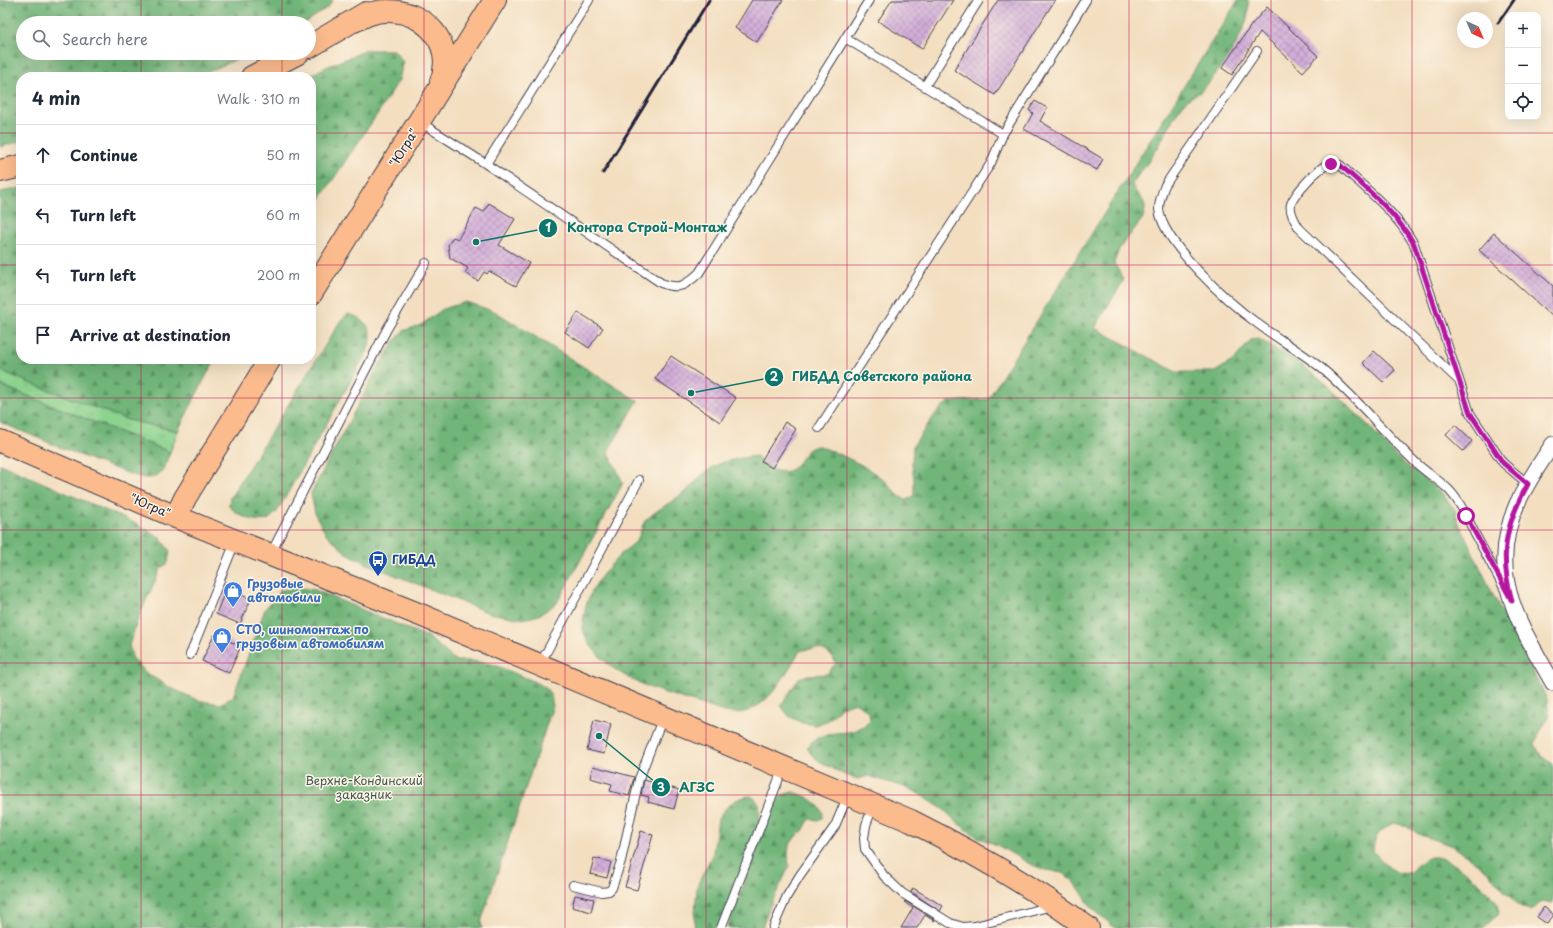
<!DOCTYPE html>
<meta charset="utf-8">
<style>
:root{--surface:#fff;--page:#f2f2f3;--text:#1f2937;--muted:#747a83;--line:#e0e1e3}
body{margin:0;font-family:"Playpen Sans",sans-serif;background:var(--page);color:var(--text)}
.controls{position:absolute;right:12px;top:12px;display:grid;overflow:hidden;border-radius:8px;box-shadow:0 4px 16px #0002}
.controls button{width:36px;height:36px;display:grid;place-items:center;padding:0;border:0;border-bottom:1px solid var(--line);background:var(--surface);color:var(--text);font:20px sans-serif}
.compass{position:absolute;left:1457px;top:12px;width:36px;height:36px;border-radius:50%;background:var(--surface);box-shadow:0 4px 16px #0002;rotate:136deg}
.stop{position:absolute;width:12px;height:12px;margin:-9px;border:3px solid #b5179e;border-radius:50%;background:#fff}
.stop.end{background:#b5179e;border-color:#fff;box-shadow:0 1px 4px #0008}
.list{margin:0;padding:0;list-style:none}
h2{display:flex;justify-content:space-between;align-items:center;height:52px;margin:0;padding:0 16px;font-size:17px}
h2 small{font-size:13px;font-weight:400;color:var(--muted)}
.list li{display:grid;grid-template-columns:26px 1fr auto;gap:12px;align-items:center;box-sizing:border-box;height:60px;padding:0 16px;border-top:1px solid var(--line)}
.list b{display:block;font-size:15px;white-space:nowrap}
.list em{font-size:13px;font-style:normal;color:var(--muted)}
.icon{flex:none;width:22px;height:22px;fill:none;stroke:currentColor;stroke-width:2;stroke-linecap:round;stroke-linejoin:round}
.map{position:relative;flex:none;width:1553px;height:928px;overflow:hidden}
.search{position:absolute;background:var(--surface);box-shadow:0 4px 16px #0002;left:16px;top:16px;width:300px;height:44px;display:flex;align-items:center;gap:10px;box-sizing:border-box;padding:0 14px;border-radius:22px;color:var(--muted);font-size:15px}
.panel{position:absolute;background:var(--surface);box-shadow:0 4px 16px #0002;left:16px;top:72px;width:300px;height:292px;border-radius:16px}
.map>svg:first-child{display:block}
</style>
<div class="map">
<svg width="1553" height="928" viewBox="0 0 1553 928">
<defs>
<pattern id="grass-tufts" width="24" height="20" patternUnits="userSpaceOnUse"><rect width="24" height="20" fill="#8cd38e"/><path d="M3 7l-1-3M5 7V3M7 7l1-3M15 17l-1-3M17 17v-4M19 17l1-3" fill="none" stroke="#78b57b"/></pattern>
<pattern id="forest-firs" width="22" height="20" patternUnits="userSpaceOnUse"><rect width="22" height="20" fill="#71b579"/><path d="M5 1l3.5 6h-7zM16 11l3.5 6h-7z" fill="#5c9364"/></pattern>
<pattern id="building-cross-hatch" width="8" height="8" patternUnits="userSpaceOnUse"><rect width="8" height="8" fill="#d2add9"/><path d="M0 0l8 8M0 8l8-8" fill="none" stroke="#aa8cb1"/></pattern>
</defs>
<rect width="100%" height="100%" fill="#fcf5e5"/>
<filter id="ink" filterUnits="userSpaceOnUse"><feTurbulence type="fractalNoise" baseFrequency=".025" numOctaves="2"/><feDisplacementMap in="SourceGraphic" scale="8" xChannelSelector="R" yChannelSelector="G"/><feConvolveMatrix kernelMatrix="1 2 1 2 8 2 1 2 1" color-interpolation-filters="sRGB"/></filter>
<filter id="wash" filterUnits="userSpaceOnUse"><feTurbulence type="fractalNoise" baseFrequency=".012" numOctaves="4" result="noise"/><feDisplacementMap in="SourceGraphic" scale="16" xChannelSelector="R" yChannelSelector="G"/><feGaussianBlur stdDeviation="0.9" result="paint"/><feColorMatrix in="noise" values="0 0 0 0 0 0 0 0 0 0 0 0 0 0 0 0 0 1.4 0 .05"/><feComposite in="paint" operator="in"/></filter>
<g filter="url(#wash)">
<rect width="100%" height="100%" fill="#f3dec0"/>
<path fill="url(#grass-tufts)" stroke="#577a64" d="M0,370L30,383L128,420L178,431L170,452L0,385Z"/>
<path fill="url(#forest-firs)" stroke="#4a6c5a" d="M0,0H333L328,7L305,23H23V53H251L196,77H21V141L0,147Z
M1238,0H1248C1249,9 1248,18 1244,27C1237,45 1215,79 1200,92C1196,95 1191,97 1187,100C1173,114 1166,136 1155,152C1148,163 1139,173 1132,184C1136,198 1150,198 1143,218L1119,249L1114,263L1120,273L1123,281L1095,328L1176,372H1215L1234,360L1251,340L1259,339L1304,366L1328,386L1369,426L1396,457L1441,492L1455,510L1458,521L1500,609L1547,699L1549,716L1541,730L1535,744L1541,756L1553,764V903L1542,901L1532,911L1521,907L1507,894L1486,870L1453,846L1420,835L1406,826L1393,823C1380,831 1374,835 1373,851C1381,860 1394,876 1408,873C1411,872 1415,867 1417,865C1422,862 1427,857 1433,857C1450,855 1491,891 1498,905C1499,908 1498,912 1499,914L1483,928H1405L1403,927L1401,928H1115L1092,908L1074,881L1062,873L1042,869L1028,863L997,845L977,837L959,824L943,809L911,789L868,776L858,779L845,775L819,761L811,754L807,747C811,743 815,739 820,737C839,728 852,739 870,720L869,712L855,702L841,707L829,720L816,725L802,723L789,716L781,706L799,678L808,675L827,674L836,663C827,646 816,647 800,651C786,672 773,702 747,711C729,717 711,707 694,702C658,691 621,681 596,652C588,643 582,635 583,623C585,593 602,574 622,553C626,549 632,546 636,541C641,535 641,525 646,520C656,510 669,504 681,495C692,487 701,474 713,467C725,460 742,458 756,456L758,457L759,461C764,464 770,469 776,471C802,477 798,447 819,446C842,455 865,465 884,480C894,488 894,495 907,500L914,495V481L912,463L913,446L936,413L948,402L988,399Z
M367,50H394L403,62L399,80L380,110L311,212V77H307L324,68Z
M21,188V359H216L208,372L178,431L128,420L30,383L0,370V192Z
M466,302L496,312L638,401L608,451L623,483L557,603L539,615L523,619L489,613L370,565L345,552L326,534L315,514L311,493L379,365L395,341L403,331L421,325L443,309Z
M348,314C359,316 372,325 371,339C370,343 368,347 367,352L277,512C274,514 270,519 267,520C254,523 238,516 229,506L230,498L341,320Z
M0,385L170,452C166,463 162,478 148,478C138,478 126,472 116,469C77,455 38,438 0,422Z
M0,464L139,525L159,537L170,551L168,563L161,568L139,616L129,645L132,657L146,673L169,687L197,700L220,704L233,697L265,609L281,590L301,588L315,590L428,637L456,661H471L492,664L531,680L546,688L551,696L553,706L481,922L482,928H0Z
M793,792C807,796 816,800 823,813L822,818L818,820L812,819L809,820L803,831L796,836L789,846L788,854L789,867L769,908L762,928H727L771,811L781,795Z
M750,796C762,801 760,811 759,822L719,928H694L697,886L713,853L718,819L723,811L734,801L744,797Z"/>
<g id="blocks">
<path fill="url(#building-cross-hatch)" d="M752,0H783L757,42L735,28Z
M892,0H953L922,49L878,21Z
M998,0H1055L995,95L954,70Z
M1267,7L1318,56L1303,72L1260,32L1232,75L1222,68L1252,24Z
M1035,101L1047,108L1040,121L1103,159L1097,170L1024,129L1033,113L1029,110Z
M489,203L515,219L499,245L529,263L516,286L489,271L487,274L484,272L478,281L465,273L468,268L450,258L448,245L453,237L458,239L476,208L484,212Z
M1494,233L1553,286V317L1479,250Z
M578,312L603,328L589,348L565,332Z
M1374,351L1395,370L1383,382L1363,363Z
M671,356L736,398L720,422L655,379Z
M785,422L796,429L772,468L761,461Z
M1455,425L1472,441L1463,451L1446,435Z
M226,589L251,599L240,624L216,614Z
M214,635L241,646L229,673L202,661Z
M594,720L611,724L604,754L587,750Z
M593,766L634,777L629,796L610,791L612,784L590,778Z
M644,780L679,790L674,809L648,802L649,797L641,795Z
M641,831L653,835L637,890L625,887Z
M594,858L611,862L607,878L590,874Z
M913,888L943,906L940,911L911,892Z
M575,895L594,899L591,912L572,907Z
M905,901L935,920L934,921L925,915L917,928H901L913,908L904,902Z
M1544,907L1553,914V916L1547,924L1537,917Z"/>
</g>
</g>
<g filter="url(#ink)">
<use href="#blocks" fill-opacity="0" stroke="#413e4f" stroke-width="1"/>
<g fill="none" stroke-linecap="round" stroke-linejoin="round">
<g stroke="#413e4f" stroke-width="10">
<path id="service" d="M845,38L1003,134
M1257,51L1165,185C1162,193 1159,200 1159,209C1162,243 1230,304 1258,324C1278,339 1300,351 1320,367C1353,394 1381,429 1412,459C1423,471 1438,479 1449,490C1461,503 1468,519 1475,534C1485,552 1494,570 1504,588
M925,86L979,0
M420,122L486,164L661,283C679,290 685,286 699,273L869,0
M486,164L589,0
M1459,381L1299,228C1295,221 1289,212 1291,204C1295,193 1319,166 1330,164C1333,163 1337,164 1340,165C1367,189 1396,213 1414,244L1470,413L1503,463L1528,484
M819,428L991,163L1003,134L1086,0
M271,553L387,329L426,263
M190,655L235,542
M540,664L639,480
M873,806L866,825L864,838L865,849L884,876L902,893L950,923L963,927L975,926L1052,906
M573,885L602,892L609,891L612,888L621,861L639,779L663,717
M721,928L783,768
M773,928L787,896L800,875L835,826L848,795"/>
</g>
<g stroke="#413e4f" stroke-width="17">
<path id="minor" d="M1553,444C1540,463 1527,483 1517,504C1486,575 1519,623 1553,683"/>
</g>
<g stroke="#413e4f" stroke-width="24">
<path id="primary" d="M176,517L423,616L911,821C973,852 1032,886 1088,928"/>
</g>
<g stroke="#413e4f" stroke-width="24">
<path id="trunk" d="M354,21C364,16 374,11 386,11C424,10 456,43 441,82
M309,47L366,13
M252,77L298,53
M0,171L21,166
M311,294L495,0
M0,441L176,517L185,498L270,359"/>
</g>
<use href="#service" stroke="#fff" stroke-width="8"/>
<use href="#minor" stroke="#fff" stroke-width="15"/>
<use href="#primary" stroke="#fbbb8d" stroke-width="22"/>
<use href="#trunk" stroke="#fbbb8d" stroke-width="22"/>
<path stroke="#22223b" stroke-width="3" d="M1498,23L1514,0
M603,173L709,0"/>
</g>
</g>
<g fill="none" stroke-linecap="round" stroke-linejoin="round" filter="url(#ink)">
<path stroke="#b5179e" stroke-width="5" d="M1331,164L1340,165C1367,189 1396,213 1414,244L1470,413L1503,463L1528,484C1505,525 1499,555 1512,601L1466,516"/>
</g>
<path fill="none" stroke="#c2185b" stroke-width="1" stroke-opacity="0.55" d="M141,0V23M282,0V23M424,0V928M565,0V928M706,0V928M847,0V928M988,0V928M1129,0V928M1271,0V928M1412,0V928M141,53V77M282,53V77M0,133H21M311,133H1553M0,265H21M311,265H1553M141,359V928M282,359V928M0,398H1553M0,530H1553M0,663H1553M0,795H1553"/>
<defs>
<g id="bus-pin" transform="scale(1)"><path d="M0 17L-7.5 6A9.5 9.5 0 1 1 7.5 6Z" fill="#1a4fb4" stroke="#fcf5e5"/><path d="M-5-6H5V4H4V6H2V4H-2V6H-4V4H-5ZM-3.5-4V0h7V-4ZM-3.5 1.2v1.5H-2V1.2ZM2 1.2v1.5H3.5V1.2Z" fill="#fff"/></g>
<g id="shop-pin" transform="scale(1)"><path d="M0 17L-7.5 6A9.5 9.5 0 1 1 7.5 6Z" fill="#3f7fe0" stroke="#fcf5e5"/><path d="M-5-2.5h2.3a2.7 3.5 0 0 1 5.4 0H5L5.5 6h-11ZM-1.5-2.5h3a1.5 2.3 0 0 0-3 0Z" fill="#fff"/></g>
</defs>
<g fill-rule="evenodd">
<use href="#bus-pin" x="378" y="560"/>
<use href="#shop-pin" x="233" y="591"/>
<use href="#shop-pin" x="222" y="637"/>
</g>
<g text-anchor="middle" stroke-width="3" stroke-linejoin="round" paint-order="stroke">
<g font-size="12" fill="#22223b" stroke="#fcf5e5">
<text transform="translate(404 148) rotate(-58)" y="4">"Югра"</text>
<text transform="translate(150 506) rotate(23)" y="4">"Югра"</text>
</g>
<g font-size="12" font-weight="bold" fill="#164399" stroke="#fcf5e5" text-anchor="start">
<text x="392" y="564">ГИБДД</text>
</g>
<g font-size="12" font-weight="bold" fill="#366cbe" stroke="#fcf5e5" text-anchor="start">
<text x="247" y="588">Грузовые<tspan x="247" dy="14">автомобили</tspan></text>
<text x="236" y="634">СТО, шиномонтаж по<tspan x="236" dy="14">грузовым автомобилям</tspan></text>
</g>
<g font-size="12" fill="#425754" stroke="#fcf5e5">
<text x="364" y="785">Верхне-Кондинский<tspan x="364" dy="14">заказник</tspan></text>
</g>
</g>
<path fill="none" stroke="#0f766e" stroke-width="1.5" d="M476 242L548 228M691 393L774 377M599 736L661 787"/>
<g fill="#0f766e" stroke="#fcf5e5" stroke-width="1.5">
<circle cx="476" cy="242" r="4"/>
<circle cx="691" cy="393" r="4"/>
<circle cx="599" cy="736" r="4"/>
<circle cx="548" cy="228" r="10"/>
<circle cx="774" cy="377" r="10"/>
<circle cx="661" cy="787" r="10"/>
</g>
<g font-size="12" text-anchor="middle" font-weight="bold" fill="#fff">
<text x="548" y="232">1</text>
<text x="774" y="381">2</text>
<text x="661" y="792">3</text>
</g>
<g font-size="13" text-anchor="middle" font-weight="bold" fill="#0f766e" stroke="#fcf5e5" stroke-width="3" stroke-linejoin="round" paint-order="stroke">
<text x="647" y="232">Контора Строй-Монтаж</text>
<text x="882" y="381">ГИБДД Советского района</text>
<text x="697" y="792">АГЗС</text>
</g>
</svg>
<div class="controls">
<button>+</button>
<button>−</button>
<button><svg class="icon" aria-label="locate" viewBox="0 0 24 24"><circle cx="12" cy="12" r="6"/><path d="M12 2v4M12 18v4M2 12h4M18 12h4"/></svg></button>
</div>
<svg class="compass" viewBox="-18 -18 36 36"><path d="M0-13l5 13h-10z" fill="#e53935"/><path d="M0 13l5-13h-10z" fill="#747a83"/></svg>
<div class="stop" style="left:1466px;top:516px"></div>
<div class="stop end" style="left:1331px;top:164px"></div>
<div class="search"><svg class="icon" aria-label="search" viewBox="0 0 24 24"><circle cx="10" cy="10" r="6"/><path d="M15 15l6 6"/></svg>Search here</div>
<section class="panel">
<h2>4 min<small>Walk · 310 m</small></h2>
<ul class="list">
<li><svg class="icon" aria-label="ahead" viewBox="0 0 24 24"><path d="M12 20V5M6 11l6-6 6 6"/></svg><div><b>Continue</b></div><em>50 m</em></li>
<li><svg class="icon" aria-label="left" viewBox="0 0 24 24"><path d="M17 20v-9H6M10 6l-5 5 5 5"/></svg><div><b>Turn left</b></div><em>60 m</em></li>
<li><svg class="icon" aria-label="left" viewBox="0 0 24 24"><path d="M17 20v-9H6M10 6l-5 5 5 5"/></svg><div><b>Turn left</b></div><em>200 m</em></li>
<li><svg class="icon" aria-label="arrive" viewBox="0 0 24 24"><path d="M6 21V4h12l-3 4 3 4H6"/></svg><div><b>Arrive at destination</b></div></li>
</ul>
</section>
</div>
